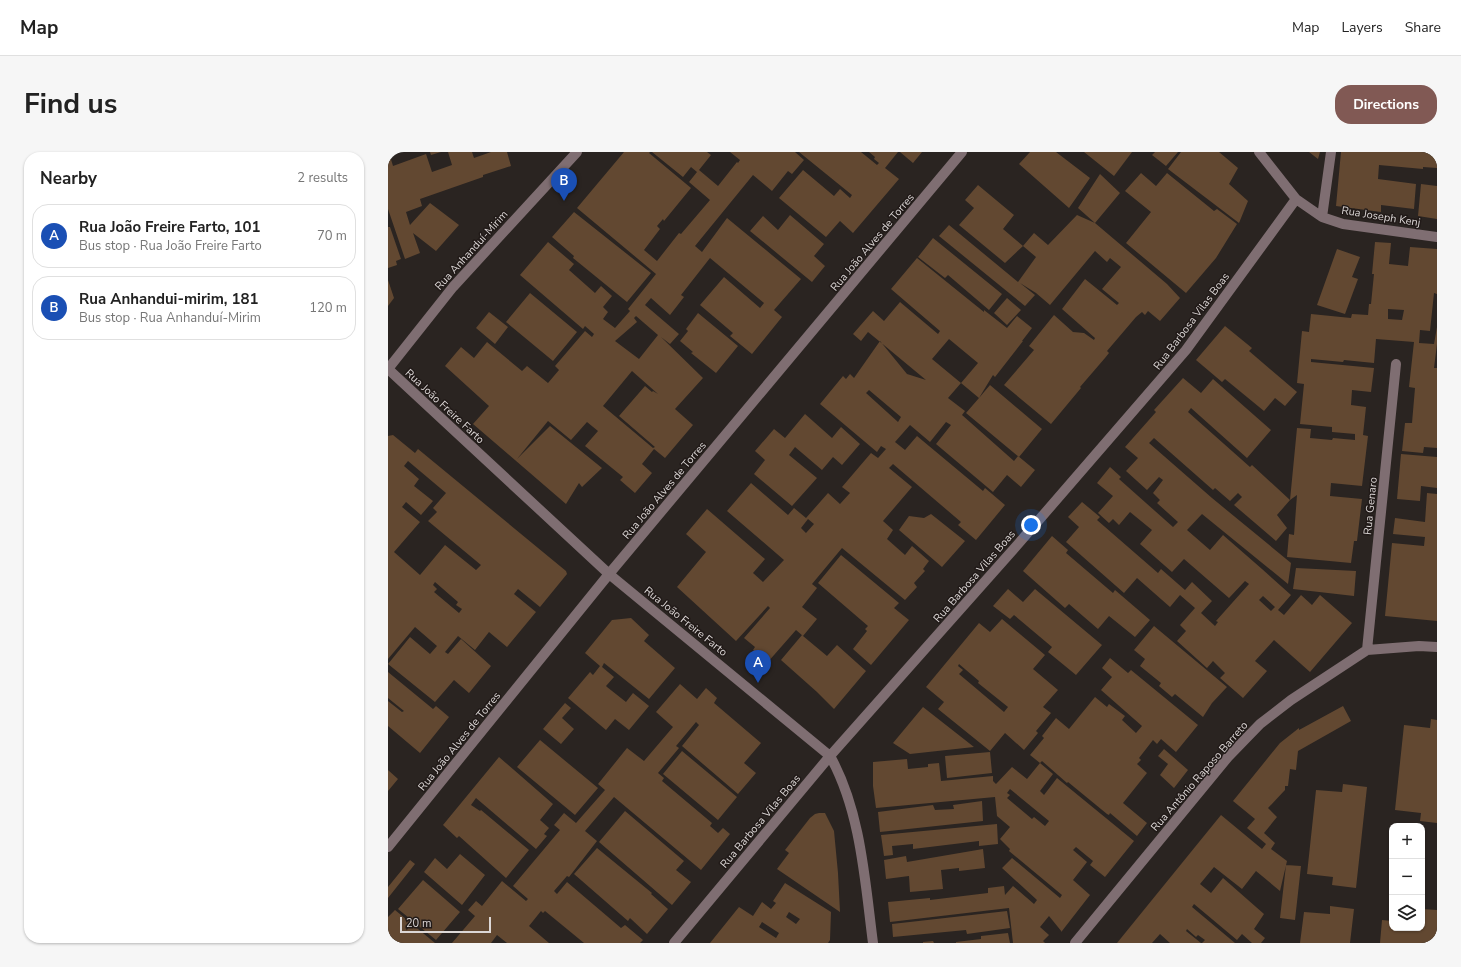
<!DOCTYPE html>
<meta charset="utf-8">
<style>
:root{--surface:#fff;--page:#f6f6f6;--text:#222;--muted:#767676;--line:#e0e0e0;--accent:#815954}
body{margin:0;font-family:"Nunito Sans",sans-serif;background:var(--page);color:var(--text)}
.controls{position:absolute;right:12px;bottom:12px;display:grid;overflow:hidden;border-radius:8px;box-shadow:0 1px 3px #0004}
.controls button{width:36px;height:36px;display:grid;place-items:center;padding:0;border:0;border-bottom:1px solid var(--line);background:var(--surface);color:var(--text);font:20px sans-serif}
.scale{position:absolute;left:12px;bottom:10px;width:91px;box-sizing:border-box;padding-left:4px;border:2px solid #dcd7d6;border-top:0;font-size:11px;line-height:14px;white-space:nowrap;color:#dcd7d6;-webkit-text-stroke:3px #211a18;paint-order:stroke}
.you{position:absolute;left:643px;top:373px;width:14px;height:14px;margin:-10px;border:3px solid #fff;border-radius:50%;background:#1a73e8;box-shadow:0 0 0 6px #1a73e833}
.badge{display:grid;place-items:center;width:26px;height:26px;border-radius:50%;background:var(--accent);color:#fff;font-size:13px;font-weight:700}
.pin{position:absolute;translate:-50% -33px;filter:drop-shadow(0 1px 2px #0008)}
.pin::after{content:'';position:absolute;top:21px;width:14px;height:12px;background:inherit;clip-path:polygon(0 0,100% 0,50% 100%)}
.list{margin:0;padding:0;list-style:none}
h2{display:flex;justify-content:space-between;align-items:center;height:52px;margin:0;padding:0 16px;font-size:17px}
h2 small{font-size:13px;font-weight:400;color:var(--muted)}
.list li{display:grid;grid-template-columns:26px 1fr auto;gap:12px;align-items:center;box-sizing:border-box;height:64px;margin:0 8px 8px;padding:0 8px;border:1px solid var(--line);border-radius:16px}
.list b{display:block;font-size:15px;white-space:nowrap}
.list p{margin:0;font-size:13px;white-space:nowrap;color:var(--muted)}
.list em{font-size:13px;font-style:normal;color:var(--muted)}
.icon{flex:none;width:22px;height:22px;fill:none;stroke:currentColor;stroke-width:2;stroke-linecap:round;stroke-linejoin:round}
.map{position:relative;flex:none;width:1049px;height:791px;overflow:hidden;border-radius:16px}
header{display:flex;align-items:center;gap:24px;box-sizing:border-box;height:56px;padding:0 20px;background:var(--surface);border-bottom:1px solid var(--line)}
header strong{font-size:19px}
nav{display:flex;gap:22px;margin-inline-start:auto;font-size:14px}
.intro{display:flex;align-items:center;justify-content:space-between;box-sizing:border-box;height:96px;padding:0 24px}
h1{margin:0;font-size:28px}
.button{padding:10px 18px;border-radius:16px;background:var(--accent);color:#fff;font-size:14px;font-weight:700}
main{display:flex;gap:24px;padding:0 24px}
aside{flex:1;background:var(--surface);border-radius:16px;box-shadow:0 1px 3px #0004}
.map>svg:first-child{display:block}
</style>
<header>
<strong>Map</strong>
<nav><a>Map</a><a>Layers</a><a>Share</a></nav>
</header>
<div class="intro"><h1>Find us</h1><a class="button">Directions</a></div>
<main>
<aside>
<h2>Nearby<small>2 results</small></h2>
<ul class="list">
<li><span class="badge" style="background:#1a4fb4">A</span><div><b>Rua João Freire Farto, 101</b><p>Bus stop · Rua João Freire Farto</p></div><em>70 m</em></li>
<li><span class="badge" style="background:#1a4fb4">B</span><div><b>Rua Anhandui-mirim, 181</b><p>Bus stop · Rua Anhanduí-Mirim</p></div><em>120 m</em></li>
</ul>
</aside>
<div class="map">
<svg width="1049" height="791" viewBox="0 0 1049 791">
<rect width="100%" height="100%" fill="#2a2421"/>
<path fill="#624831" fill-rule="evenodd" d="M42,0H53L43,3Z
M60,0H84L86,6L103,0H119L123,14L95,23V25L32,47L34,54L18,60L22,73L42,51L71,73L48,99L25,81L32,101L17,107L0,57V4H2L5,14L38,2L44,20L64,13Z
M236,0H262L261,1L303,36L276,69L275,67L269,74L272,77L256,98L269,109L291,81L293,82L322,48L301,30L309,20L303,15L295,25L264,0H319L323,3L311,18L330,34L349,10L350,11L352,8L342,0H407L416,8L404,22L400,19L384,39L365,23L307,94L314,100L339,66L413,127L386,158L394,165L364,202L342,184L345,181L312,153L336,125L372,156L376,151L322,106L293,143L296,145L282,163L263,146L257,153L291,182L282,192L273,185L315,226L287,257L305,273L277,306L266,297L254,312L264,321L247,341L232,328L235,325L197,294L210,279L199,270L183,288L160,269L129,307L162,274L214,316L194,335L191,331L178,352L85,272L101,254L57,214L73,195L86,206L99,190L134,219L139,214L160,231L171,218L167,214L197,179L204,185L206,182L197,174L195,177L132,123L160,90L186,112L181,118L207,141L213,134L224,144L215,155L220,160L215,167L227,176L242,159L240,157L268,122L189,56ZM248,164L270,183L251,207L227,189L249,170L246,166ZM244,219L270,242L265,239L264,240L257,234L231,264L267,295L265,296L215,254Z
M411,0H473L489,13L491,11L486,7L487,5L481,0H510L497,16L511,27L465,81L452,69L438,85L391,46L415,18L446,44L452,37L462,46L464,43Z
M512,0H534L525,11Z
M642,0H668L702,26L681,56L631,12Z
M696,0H744L726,24Z
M767,0H790L778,14L764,3Z
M793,0H831L850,16L841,32L860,49L851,71L780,17Z
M921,0H932L930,7Z
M953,0H1049V16L1035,15V17L991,13L990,27L1028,32L1026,57L993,53V60L948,54Z
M753,21L768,34L779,21L826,59L829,57L849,72L828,106L798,141L738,91L763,60L737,39Z
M712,22L732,41L707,71L690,56Z
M1033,32L1049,34V67L1030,64Z
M590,33L626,63L615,77L635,94L617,111L571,73L586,56L577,48Z
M186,60L263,121L239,150L185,106L186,104L164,85Z
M402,63L436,92L426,104L437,114L424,130L362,79L375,64L390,78Z
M689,63L707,71L779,132L792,146L772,169L760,159L757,163L754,160L748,165L719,199L721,201L717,206L692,235L693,236L663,272L616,233L646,198L641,194L666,163L685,180L696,181L706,188L707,186L674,157L697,127L729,153L731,151L714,137L733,115L722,106L719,110L707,99L662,153L648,141L632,131L647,143L637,154L551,84L561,73L630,130L648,105L635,94L646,81L660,93Z
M0,75H2L13,107L8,109L9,113L0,116Z
M545,86L614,142L601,158L560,123L557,126L530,105Z
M987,90L1003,91L1001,112L1020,114L1022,95L1049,97V142L1046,141L1042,179L1032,178L1031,191L1046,192L1049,175V192L1046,216H1049V296L1036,295L1035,301L1014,299L1017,271H1024L1027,236L1021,235L1026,190L988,187L986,211L956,208L955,210L923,207V210L986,216L983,240L964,238L963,253L978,255L975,283L980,284L974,334L943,331L942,344L974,347L969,389H966L963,411L899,405L901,382L906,383L909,343L902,348L909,276L923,277L922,286L944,288L945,286L967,288V282L944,280V275L912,272L916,232L909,231L914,179L921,180L923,162L963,166L964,162L980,163L981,152H983L986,122H984ZM1000,157L1016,158L1014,168L1000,167Z
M949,97L972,105L964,125L970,127L957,162L929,153Z
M529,106L596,160V158L619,176L629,164L644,176L634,189H635L607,225L605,223L591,246L602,233L654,277L631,305L578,261L591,246L573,231L590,211L561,187L544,207L573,231L560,246L577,259L574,263L626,309L630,304L647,318L633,335L619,323L605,340L548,292L563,273L558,270L542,290L522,273L507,290L517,298L529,284L595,339L597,336L617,353L588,388L570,373L573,370L505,312L501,316L524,335L495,369L505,378L499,387L517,403L524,394L541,409L535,417L537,419L526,431L529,435L517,448L454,396L424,432L429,436L414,455L429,467L415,484L439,504L449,493L478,519L446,557L429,540L393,508L414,483L415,484L408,478L379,511L365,498L367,495L356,486L382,456L380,454L348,489L289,435L318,400L298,382L319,357L377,407L365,421L375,430L396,408L339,359L363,331L400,363L406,356L418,366L440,341L452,352L462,341L454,335L483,301L490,306L498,297L493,294L489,300L432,252L455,224L458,227L462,222L466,226L492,189L519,222L538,228L491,189L480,180L473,189L465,182L485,159L496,169L512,150L550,182L552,179L503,137ZM481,238L513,265L510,270L478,241ZM420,367L426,372L418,381L413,376Z
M0,128L6,146L0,154Z
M142,141L189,180L165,209L118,170Z
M619,146L633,158L619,173L606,161Z
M101,160L120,175L107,192L88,176Z
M310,161L350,194L328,221L303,201L305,200L292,189L300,179L298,177Z
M837,174L864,196L861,199L909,240L897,254L887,246L876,259L837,227L834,230L808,208Z
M795,226L813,241L825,227L883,278L859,306L803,256L800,260L862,315L864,313L902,348L889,363L899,376L888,389L846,353L854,345L850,341L842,349L827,336L825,338L766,286L761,291L824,346L903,411L900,432L814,362L799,378L822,398L835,383L874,417L903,443L890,458L896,463L913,443L924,453L932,443L964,471L922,520L886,488L867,509L879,519L855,546L832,526L837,521L825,509L819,516L789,489L798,479L792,473L807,456L792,443L782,455L749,426L736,441L678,390L691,375L680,365L694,350L712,365L709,368L770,421L773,417L797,438L804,430L824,449L813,461L827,474L830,470L828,469L861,432L857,429L841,446L796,407L784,420L752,392L764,378L742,360L731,373L725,367L721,371L710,361L725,344L709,331L722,315L733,325L731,327L785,375L790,370L769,351L772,348L765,341L775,328L771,325L759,338L738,319L750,306L737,295L768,260L766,258ZM875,444L887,455L883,459L871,448Z
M417,262L444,286L453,275L472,292L454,313L445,305L434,318L407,295L401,303L429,326L404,354L366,322L377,308L367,299L386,277L397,286Z
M5,283L27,301L30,297L178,419L179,422L152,455L130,437L126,442L148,460L119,495L101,480L87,498L70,484L57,500L60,502L73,487L103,514L81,541L66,528L47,550L0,512L22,485L42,502L49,494L27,475L0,507V284ZM20,309L58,341L45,356L49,360L40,369L93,413L88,418L57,393L32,423L6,400L32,370L14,355L18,350L33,363L45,349L26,334L31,327L16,314ZM47,430L70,450L68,453L74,457L71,461L46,440L49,437L45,433Z
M1013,302L1049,305V336L1033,334L1032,349L1009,347Z
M1039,341L1049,342V469L997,464L1004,391L1036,394L1037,385L1005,382L1007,366L1037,370Z
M543,362L577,389L554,415L511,378L521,364L536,366Z
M664,384L680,398L678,401L725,441L727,438L762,468L747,485L721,464L710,477L681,452L677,456L635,419Z
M453,403L511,451L506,456L521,468L483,513L465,497L479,479L477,477L480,474L430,431Z
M908,416L968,419L966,444L905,437Z
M620,437L635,450L647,437L714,493L688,523L660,500L664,495L626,463L622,467L605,454Z
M243,466L261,483L256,489L287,516L261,547L216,511L214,515L226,525L218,534L219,535L238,550L245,541L261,554L241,578L227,567L218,578L180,546L202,520L205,523L212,514L197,501L224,468Z
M614,467L657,503L645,517L670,538L655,555L663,561L648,579L650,581L636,598L617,581L602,599L550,557L556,550L538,535L591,471L602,480ZM571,512L591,529L590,531L620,555L616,560L571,522L575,518L570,514Z
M766,474L839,535L824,551L815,565L787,542L784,545L771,534L773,531L752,514L757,507L746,498Z
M722,506L740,521L743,518L810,573L788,600L773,587L769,592L765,588L751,606L753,608L749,612L759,621L735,651L759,671L749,684L722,661L721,663L719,662L680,630L679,631L654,609L652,611L665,622L652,639L656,643L669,626L746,689L717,725L702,713L705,709L688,695L685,698L699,710L685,728L702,743L674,779V780L661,764L652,775L661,783L655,789L657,791H625L621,756L502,770L500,750L542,746V748L600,741V736L616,734L617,743L625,734L646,752L649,748L614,716L624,706L672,746L674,743L621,699L622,697L612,687L622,675L609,664L607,645L488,656L485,634V610L519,607L520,617L540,615V612L551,611L553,629L605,624V629L608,632L624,615L639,627L652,611L642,603L656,586L654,584L668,566L681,577L707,545L719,555L721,552L737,564L734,568L748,581L754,574L713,538L724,525L714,516ZM622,637L661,669L657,674L646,665L644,667L619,646L622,643L619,641Z
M0,520L45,557L48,554L61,565L32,601L0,574V549L14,560L16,559L0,546Z
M292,532L309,547L318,536L329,546L326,551L373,591L356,611L368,621L350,642L294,594L311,573L308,570L288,594L291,596L270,621L276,626L274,629L324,671L322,674L330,681L335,676L342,682L313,718L226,645L197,679L209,689L181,725L179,724L166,739L169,742L179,730L233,776L237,773L255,788L252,791H196L157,759L155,761L153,759L141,774L161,791H119L109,783L103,791H64L87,764L80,758L88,749L94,754L114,729L138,749L140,747L125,734L172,678L166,673L176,661L188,671L217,638L210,632L239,596L256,609L285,575L268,560Z
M177,551L183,556L174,566L186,577L173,592L155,577Z
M955,554L963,569L910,599L908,618L902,617L900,634H897V638L880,656L889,665L876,681L887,691L883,697L899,709L892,739L868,719L854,737L826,715L812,732L823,741L835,726L876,762L866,777L877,786L873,791H864L854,782L849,788L806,752L804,755L847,791H814L817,788L810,783L808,785L799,777L798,779L813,791H782L772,782L764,791H729L833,663L874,697L878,692L859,676L867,667L845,649L892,591L911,576V578Z
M535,555L586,595L522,602L505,591Z
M1043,567L1049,568V671L1032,669L1033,661L1007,658L1016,573L1042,576Z
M152,588L210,636L187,663L129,615Z
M776,597L800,618L786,636L772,623L780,612L770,604Z
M294,599L349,645L330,668L275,622Z
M602,600L604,621L559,626L557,604Z
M111,605L165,652L152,668L161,676L156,682L159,684L148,697L88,646L83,653L92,659L93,658L141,698L118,726L71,684L69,686L55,673Z
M0,618L10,627L0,639Z
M955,632L979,635L968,736L944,733L945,725L919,722L928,638L954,640Z
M594,649L595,669L492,680L490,660L545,653L547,658L566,657L565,653Z
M237,659L296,709L288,718L303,730L284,753L211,690Z
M431,661H437L446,679L450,721L452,760L389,717L401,701L397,698L422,666L427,662Z
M609,672L610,692L591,694V689L525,697V692L504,694L505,703L496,704L493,683Z
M209,696L264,741L263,742L280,757L259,782L242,766L240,769L186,722Z
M595,697L597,716L571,719V716L553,718L555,737L522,740L521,724L498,727L496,708L518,704L519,710Z
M72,702L97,723L74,753L36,720L47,706L59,717Z
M22,708L27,712L0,746V735Z
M898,713L913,714L907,768L892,766Z
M35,728L72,760L48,788L10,757Z
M397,731L443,760L442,788L440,791H322L351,755L365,764L374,750L383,757L388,751L385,749ZM401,760L412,767L408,772L398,765ZM374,770L391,781L388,786L371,775Z
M942,754L966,757L962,791H912L916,760L942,762Z
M1034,757L1049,758V791H992L994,768L1004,769V776H1034Z
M7,758L47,791H0V765Z
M619,759L622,776L579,782L578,778L505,785L504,772Z
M620,781L622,791H568V790L593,787V784Z
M545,789L546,791H535V790Z"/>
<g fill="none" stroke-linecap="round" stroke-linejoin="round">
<path stroke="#7f6e72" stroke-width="10" d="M871,0L908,47L934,65L955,72L1049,85
M934,65L943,0
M0,217L221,422L442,604C473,659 477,730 485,791
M0,217L65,135L189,0
M979,498L1008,212
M0,695L221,422L574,0
M286,791L442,604L631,391L798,198L908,47
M687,791L840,605L872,572L903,548L979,498L1031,494L1049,495"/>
</g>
<g text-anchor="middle" stroke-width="3" stroke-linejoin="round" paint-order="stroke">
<g font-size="11" fill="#dcd7d6" stroke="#211a18">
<text transform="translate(993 64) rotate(9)" y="4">Rua Joseph Kenj</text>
<text transform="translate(484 90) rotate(-50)" y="4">Rua João Alves de Torres</text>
<text transform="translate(83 98) rotate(-48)" y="4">Rua Anhanduí-Mirim</text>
<text transform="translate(803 169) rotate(-53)" y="4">Rua Barbosa Vilas Boas</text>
<text transform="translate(57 254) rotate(43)" y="4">Rua João Freire Farto</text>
<text transform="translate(276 338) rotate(-50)" y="4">Rua João Alves de Torres</text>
<text transform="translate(982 354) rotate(-84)" y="4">Rua Genaro</text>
<text transform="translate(586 424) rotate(-49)" y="4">Rua Barbosa Vilas Boas</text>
<text transform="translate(298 469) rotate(39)" y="4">Rua João Freire Farto</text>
<text transform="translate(71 589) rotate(-51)" y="4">Rua João Alves de Torres</text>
<text transform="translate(811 624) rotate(-49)" y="4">Rua Antônio Raposo Barreto</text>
<text transform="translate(372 669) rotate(-50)" y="4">Rua Barbosa Vilas Boas</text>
</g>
</g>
</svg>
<div class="controls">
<button>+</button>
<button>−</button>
<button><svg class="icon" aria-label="layers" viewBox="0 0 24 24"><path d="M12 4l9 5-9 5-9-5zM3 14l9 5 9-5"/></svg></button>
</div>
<div class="scale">20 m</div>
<div class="you"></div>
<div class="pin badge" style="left:370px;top:531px;background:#1a4fb4">A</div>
<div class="pin badge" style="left:176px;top:49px;background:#1a4fb4">B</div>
</div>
</main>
